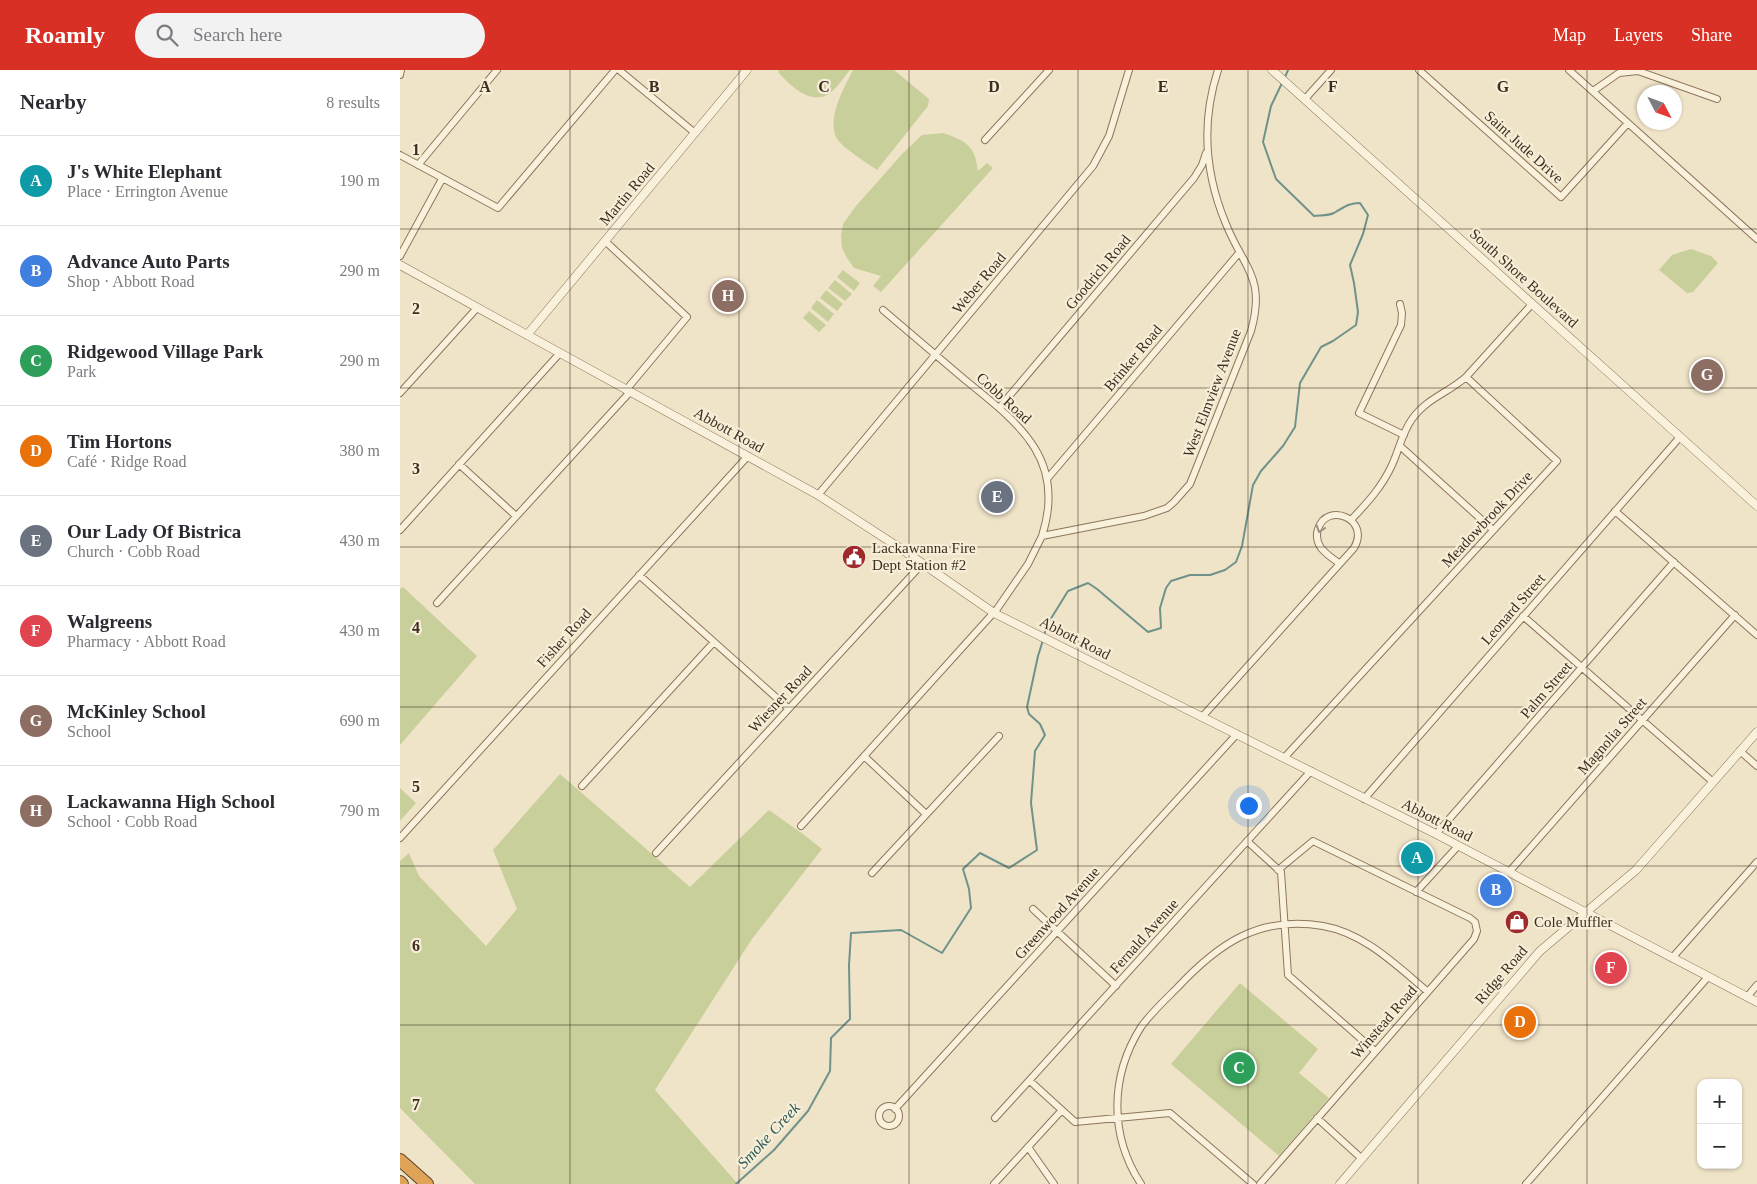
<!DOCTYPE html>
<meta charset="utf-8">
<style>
:root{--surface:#fff;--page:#f2f2f3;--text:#2b2b33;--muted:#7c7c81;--line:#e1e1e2;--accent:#d93025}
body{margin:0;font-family:Georgia,serif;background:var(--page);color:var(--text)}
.controls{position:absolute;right:15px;bottom:15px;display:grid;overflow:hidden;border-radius:10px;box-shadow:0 1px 4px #0004}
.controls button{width:45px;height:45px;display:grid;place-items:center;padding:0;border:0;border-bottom:1px solid var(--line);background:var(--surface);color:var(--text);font:25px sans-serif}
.compass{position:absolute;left:1237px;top:15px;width:45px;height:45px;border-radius:50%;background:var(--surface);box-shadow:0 1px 4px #0004;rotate:131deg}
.you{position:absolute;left:848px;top:735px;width:18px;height:18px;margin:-12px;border:4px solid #fff;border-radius:50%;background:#1a73e8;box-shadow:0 0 0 8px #1a73e833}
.badge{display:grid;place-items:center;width:32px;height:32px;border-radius:50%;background:var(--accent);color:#fff;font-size:16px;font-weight:700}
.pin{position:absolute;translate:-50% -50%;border:2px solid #fff;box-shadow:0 1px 5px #0006}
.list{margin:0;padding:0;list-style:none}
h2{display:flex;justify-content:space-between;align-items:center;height:65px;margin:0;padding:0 20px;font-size:21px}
h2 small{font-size:16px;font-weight:400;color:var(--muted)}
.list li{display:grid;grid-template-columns:32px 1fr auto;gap:15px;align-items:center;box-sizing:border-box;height:90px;padding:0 20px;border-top:1px solid var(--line)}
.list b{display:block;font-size:19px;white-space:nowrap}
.list p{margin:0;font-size:16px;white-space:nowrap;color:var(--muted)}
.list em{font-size:16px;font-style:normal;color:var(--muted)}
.icon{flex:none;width:28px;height:28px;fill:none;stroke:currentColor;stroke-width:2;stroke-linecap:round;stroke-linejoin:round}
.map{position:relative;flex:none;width:1357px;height:1114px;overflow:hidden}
header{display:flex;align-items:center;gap:30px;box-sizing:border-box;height:70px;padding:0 25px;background:var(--accent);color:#fff}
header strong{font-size:24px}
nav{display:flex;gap:28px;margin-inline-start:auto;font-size:18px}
.search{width:350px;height:45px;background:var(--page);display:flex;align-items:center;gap:12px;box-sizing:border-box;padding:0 18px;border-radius:28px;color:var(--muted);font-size:19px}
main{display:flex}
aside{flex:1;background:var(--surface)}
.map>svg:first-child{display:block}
</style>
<header>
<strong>Roamly</strong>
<div class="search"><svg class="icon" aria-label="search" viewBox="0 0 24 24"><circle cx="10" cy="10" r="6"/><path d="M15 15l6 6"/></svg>Search here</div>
<nav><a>Map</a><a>Layers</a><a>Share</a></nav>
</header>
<main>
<aside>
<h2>Nearby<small>8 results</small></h2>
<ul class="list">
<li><span class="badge" style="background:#0f9aa8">A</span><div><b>J's White Elephant</b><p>Place · Errington Avenue</p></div><em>190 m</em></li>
<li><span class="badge" style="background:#3f7fe0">B</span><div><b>Advance Auto Parts</b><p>Shop · Abbott Road</p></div><em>290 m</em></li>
<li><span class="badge" style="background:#2e9e5b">C</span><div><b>Ridgewood Village Park</b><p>Park</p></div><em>290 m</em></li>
<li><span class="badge" style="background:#e8710a">D</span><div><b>Tim Hortons</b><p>Café · Ridge Road</p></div><em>380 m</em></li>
<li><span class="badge" style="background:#6b7280">E</span><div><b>Our Lady Of Bistrica</b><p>Church · Cobb Road</p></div><em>430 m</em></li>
<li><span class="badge" style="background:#e0444e">F</span><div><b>Walgreens</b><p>Pharmacy · Abbott Road</p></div><em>430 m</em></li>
<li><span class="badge" style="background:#8d6e63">G</span><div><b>McKinley School</b><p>School</p></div><em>690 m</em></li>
<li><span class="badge" style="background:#8d6e63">H</span><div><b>Lackawanna High School</b><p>School · Cobb Road</p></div><em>790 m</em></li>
</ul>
</aside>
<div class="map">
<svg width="1357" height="1114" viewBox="0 0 1357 1114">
<rect width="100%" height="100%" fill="#f0e4c8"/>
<path fill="#c9cf9b" d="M379,0H450C444,7 434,23 425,26C407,33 388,13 378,2Z
M453,0H494L529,29L528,36L477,100C467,93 443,78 437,69C426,49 444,18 453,0Z
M543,63C566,71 575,75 578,101L587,93L593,98L481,222L473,216L481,206L454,198L447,188L442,178L441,166L443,154L456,136L503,83L522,65Z
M1291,179L1311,186L1318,193L1293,222L1287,223L1259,200L1272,185Z
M443,200L460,213L454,221L437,207Z
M435,210L452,224L445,231L428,218Z
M426,220L443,234L437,241L420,228Z
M417,230L434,244L428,252L411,238Z
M409,241L426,255L419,262L403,248Z
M3,517L77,586L0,675V519Z
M160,704L290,817L369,740L403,764L422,779L352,869L255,1020L338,1114H75L0,1038V791L9,783L19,806L86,876L117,839L93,780Z
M0,718L16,733L0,751Z
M840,913L918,979L899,1003L929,1028L879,1086L771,994Z"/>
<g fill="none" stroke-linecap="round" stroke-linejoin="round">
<path stroke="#6f938a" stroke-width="2" d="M885,7L888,0
M644,566L647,555L668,521L688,513L697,519L748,562L761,558L760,538L766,518L771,511L790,505H810L825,500L836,492L842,476L853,415L861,401L883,376L895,357L900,313L921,277L933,271L956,255L958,242L954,213L950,195L963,164L968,145L960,133C948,133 943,138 934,143C928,146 920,145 914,146L876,109L863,72L871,36L883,11
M336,1114L374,1080L408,1041L430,1001L431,968L450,949L449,895L451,863L501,860L542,883L571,838L569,819L563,799L580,783L609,798L637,780L631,733L635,681L645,665L640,654L629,644L627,637L638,586L643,570"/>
<g stroke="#8d765c" stroke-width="8">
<path id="minor" d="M219,0L295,63
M1019,0L1161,127L1228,53
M1169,0L1357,169
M0,5L1,0
M1193,21L1219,3L1238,1L1317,29
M905,29L931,0
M585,70L649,0
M0,85L98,138L215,0
M18,95L97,0
M205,171L287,247L226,320
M0,186L42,109
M1000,234L1002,243L1001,255L959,343L1004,365
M483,240C510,263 537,286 564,309C618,353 667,388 642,466
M0,323L77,238
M599,338L794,108L802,95L806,83
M1000,376L1093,460
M59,394L116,446
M647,409L839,183
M418,425L693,96L709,66L729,0
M1215,441L1357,565
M951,450C967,433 982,417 992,395C999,380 1002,363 1012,349C1027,328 1048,323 1066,307L1132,234
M0,460L160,283
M239,505L388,638
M37,533L230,322
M1123,546L1313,712
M802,647L954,478C971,449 927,431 918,459C916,465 917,472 921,478C926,484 933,489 939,493
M1340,681L1357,696
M464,686L526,744
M884,688L1157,391L1066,307
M182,716L314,572
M964,729L1280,367
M401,756L597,539L628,494L642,466L744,446L767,438L774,432L790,414L851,261C866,207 844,199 826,154C805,104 801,52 818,0
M1036,764L1274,492
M0,768L348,386
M847,771L881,802L888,905L975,981
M256,783L523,493
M1109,802L1335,545
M472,803L599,666
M1016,822L1058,776
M633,839L716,916
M1272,888L1357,792
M1347,927L1357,915
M630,1011L675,1052L770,1043L853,1114
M479 1046a10 10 0 1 1 20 0a10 10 0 1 1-20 0Z
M495,1039L837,664
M595,1048L911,701
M917,1048L961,1088
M628,1077L654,1114
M594,1114L662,1040
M741,1114C709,1065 710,1006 741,957C751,943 765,930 777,918C818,874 859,845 923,856C964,863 996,895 1027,921
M860,1114L1074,869L1077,861L1075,852L1070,848L913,771L878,800
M1126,1114L1308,907"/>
</g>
<g stroke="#8d765c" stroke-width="9">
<path id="tertiary" d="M872,0L1357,436
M0,195L418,425L500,478L594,543L1036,764L1357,932
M127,265L347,0
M940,1114L1140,881L1236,800L1357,662"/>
</g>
<g stroke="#5b4430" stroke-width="14">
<path id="motorway" d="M0,1090L27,1114
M0,1112L2,1114"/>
</g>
<use href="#minor" stroke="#faf1dc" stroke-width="6"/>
<use href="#tertiary" stroke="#faf1dc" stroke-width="8"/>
<use href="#motorway" stroke="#e0a458" stroke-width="12"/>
</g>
<defs><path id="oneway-chevron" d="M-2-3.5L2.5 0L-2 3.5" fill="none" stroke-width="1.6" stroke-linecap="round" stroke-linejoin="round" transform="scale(1.25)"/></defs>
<use stroke="#9c907e" href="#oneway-chevron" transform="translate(920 459) rotate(109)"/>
<path fill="none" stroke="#3d2e20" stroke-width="1" stroke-opacity="0.55" d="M170,0V1114M339,0V1114M509,0V1114M678,0V1114M848,0V1114M1018,0V1114M1187,0V1114M0,159H1357M0,318H1357M0,477H1357M0,637H1357M0,796H1357M0,955H1357"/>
<defs>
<g id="civic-disc" transform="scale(1.25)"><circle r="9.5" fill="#9e2a2b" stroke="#f7eed8"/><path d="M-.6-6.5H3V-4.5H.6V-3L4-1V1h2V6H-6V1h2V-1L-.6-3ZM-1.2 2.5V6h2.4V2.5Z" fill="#fff"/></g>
<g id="shop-disc" transform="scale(1.25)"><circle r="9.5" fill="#9e2a2b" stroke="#f7eed8"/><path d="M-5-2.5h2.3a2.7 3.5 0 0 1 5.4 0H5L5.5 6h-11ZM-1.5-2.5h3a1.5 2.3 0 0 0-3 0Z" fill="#fff"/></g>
</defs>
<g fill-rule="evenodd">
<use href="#civic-disc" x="454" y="487"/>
<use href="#shop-disc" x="1117" y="852"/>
</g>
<g text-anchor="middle" stroke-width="4.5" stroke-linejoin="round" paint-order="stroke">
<g font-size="15" fill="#3d2e20" stroke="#f7eed8">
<text transform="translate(1124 77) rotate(42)" y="5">Saint Jude Drive</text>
<text transform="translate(227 124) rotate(-50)" y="5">Martin Road</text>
<text transform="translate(698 202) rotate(-50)" y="5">Goodrich Road</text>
<text transform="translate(1124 208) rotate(42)" y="5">South Shore Boulevard</text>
<text transform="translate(579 213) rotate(-50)" y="5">Weber Road</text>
<text transform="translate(733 288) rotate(-50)" y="5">Brinker Road</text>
<text transform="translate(812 323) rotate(-69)" y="5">West Elmview Avenue</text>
<text transform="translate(604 328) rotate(42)" y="5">Cobb Road</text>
<text transform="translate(329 360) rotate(29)" y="5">Abbott Road</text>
<text transform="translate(1087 449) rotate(-47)" y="5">Meadowbrook Drive</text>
<text transform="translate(1113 539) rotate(-49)" y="5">Leonard Street</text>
<text transform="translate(164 568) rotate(-48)" y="5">Fisher Road</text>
<text transform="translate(675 568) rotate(27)" y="5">Abbott Road</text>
<text transform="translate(1146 620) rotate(-49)" y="5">Palm Street</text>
<text transform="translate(380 629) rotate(-47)" y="5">Wiesner Road</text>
<text transform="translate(1212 666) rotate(-49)" y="5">Magnolia Street</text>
<text transform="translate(1037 750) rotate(27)" y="5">Abbott Road</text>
<text transform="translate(657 843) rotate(-48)" y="5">Greenwood Avenue</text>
<text transform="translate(744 866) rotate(-48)" y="5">Fernald Avenue</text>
<text transform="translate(1101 905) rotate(-49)" y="5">Ridge Road</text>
<text transform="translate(984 952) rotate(-49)" y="5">Winstead Road</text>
</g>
<g font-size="15" fill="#3d2e20" stroke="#f7eed8" text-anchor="start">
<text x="472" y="483">Lackawanna Fire<tspan x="472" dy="17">Dept Station #2</tspan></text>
<text x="1134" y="857">Cole Muffler</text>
</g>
<g font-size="16" font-style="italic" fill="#2f5d5a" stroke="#f7eed8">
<text transform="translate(368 1065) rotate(-47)" y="6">Smoke Creek</text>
</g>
</g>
<g font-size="16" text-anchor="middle" font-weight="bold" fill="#3d2e20" stroke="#f7eed8" stroke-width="4.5" stroke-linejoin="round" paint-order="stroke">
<text x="85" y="22">A</text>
<text x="254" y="22">B</text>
<text x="424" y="22">C</text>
<text x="594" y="22">D</text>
<text x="763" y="22">E</text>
<text x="933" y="22">F</text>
<text x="1103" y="22">G</text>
<text x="16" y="85">1</text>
<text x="16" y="244">2</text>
<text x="16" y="404">3</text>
<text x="16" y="563">4</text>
<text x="16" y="722">5</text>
<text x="16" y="881">6</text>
<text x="16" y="1040">7</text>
</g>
</svg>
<div class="controls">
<button>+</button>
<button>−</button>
</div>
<svg class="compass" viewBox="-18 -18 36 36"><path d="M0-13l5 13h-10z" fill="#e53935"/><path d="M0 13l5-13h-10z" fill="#7c7c81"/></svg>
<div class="you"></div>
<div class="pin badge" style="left:1017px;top:788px;background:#0f9aa8">A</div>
<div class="pin badge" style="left:1096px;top:820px;background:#3f7fe0">B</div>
<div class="pin badge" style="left:839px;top:998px;background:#2e9e5b">C</div>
<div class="pin badge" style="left:1120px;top:952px;background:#e8710a">D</div>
<div class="pin badge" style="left:597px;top:427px;background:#6b7280">E</div>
<div class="pin badge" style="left:1211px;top:898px;background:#e0444e">F</div>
<div class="pin badge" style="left:1307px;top:305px;background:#8d6e63">G</div>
<div class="pin badge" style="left:328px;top:226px;background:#8d6e63">H</div>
</div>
</main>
